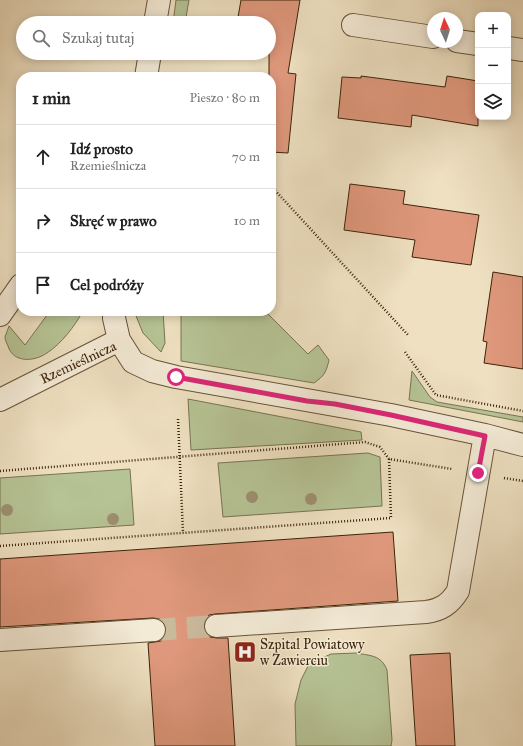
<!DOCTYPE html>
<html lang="pl">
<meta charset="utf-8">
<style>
:root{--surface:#fff;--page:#f2f2f2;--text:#222;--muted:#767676;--line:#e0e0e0}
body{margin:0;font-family:"IM FELL Great Primer",serif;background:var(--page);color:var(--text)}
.controls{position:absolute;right:12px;top:12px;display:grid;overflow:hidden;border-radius:8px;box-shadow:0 2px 10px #0003}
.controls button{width:36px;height:36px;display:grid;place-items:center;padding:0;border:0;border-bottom:1px solid var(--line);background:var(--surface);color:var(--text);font:20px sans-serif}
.compass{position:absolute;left:427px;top:12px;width:36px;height:36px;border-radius:50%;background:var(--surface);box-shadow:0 2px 10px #0003;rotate:356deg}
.stop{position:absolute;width:12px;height:12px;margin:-9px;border:3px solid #db2777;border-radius:50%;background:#fff}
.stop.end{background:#db2777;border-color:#fff;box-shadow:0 1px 4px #0008}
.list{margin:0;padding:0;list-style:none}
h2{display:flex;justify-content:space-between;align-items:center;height:52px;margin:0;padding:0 16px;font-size:17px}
h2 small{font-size:13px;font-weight:400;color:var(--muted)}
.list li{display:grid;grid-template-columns:26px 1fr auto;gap:12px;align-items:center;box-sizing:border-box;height:64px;padding:0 16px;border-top:1px solid var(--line)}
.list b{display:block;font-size:15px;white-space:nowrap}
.list p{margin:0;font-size:13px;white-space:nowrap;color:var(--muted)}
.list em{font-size:13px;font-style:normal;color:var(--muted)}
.icon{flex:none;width:22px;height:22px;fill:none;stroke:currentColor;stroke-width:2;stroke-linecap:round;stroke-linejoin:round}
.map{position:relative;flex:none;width:523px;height:746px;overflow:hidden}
.search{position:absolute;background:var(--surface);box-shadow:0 2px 10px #0003;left:16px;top:16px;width:260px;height:44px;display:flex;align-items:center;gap:10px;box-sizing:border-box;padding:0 14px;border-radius:22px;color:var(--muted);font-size:15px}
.panel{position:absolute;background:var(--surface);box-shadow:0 2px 10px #0003;left:16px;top:72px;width:260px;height:244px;border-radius:16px}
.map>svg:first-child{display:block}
</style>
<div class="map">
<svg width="523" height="746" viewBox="0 0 523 746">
<rect width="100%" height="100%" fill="#eee0c1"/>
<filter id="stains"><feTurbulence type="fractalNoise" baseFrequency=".005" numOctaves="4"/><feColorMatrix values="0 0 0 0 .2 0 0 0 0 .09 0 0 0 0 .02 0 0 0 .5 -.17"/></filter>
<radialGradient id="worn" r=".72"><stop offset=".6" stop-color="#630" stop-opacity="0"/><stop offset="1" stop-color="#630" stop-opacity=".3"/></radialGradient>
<path fill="#b6c395" stroke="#787450" d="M176,0H189L185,23H173Z
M50,311H83C74,327 62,343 47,353C34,362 13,363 8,346C7,344 5,340 5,337C6,334 8,329 9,326L25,345Z
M134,311H163L165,343L161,352L143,333Z
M181,311H265L308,354L318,345L329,360C326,373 324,376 314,383L181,361Z
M412,371L430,397L437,402L523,417V422L409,400Z
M188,399L361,432L362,440L191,450Z
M368,453L380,457L382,506L223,517L218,463Z
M130,469L134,525L0,534V478Z
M357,653C371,656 381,655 387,670L392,740L391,746H296L295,704L301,680L309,664L331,654Z"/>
<path fill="#df987c" stroke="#3b240a" d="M241,0H300L288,73L296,74L288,153L271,152V77H269V23H237Z
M361,76L445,87L447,76L478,81V126L412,115L411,127L338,118L342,77L361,78Z
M350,184L405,191L403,204L479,215L471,265L412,257L415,240L344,230Z
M493,272L523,277V369L484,363L487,342L483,341Z
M393,532L398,601L215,614L209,615L205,620L204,627L205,633L210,637L217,638H228L235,746H155L148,643L161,641L165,636L166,629L165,623L160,619L153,618L0,627V559Z
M450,653L455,746H416L410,655Z"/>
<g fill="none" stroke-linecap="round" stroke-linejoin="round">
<path stroke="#caba9c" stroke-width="22" stroke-dasharray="22 11" stroke-linecap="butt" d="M154,630L216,626"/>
<g stroke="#685338" stroke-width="24">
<path id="minor" d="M155,23L159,0
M353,25L433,37
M457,41L478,44
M508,48L523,50
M146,77L150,53
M114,311V318L119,340L133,362L152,371L176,377L391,415L485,435L523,445
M0,315L21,285
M0,400L119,340
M216,626L426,612C441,610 450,604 458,591L485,435
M0,640L154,630"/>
</g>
<path stroke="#3b240a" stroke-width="2.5" stroke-dasharray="1 2" stroke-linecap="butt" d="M271,186L408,335
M405,352L436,395L523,411
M178,419L183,533
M0,471L365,442L380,447L389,459L452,469
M504,478L523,481
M0,546L391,518L389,459"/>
<use href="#minor" stroke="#f4ebd7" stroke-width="22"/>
</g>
<g fill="#9d8f70">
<circle cx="252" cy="497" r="6"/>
<circle cx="311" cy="499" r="6"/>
<circle cx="7" cy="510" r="6"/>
<circle cx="113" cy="519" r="6"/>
</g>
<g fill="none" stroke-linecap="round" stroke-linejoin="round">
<path stroke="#db2777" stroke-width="5" d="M176,377L307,401L335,404L391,415L485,436L478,473"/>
</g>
<defs>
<g id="hospital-square" transform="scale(1.15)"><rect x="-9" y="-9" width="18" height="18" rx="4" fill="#8f2418" stroke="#f4ebd7"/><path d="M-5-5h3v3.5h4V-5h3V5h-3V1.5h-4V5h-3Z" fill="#fff"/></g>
</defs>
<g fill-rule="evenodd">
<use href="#hospital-square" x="245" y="652"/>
</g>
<g text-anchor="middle" stroke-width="3" stroke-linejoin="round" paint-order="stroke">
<g font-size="14" fill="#3b240a" stroke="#f4ebd7">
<text transform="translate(78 362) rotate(-25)" y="5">Rzemieślnicza</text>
</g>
<g font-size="14" fill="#3b240a" stroke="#f4ebd7" text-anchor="start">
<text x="260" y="649">Szpital Powiatowy<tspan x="260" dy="16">w Zawierciu</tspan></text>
</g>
</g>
<rect width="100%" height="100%" filter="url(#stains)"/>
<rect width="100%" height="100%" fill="url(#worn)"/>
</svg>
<div class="controls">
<button>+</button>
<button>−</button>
<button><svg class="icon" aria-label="layers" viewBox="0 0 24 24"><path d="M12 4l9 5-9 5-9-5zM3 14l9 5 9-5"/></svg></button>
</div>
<svg class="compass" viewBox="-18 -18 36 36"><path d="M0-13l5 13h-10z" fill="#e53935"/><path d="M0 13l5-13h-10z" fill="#767676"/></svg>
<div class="stop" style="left:176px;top:377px"></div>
<div class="stop end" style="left:478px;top:473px"></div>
<div class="search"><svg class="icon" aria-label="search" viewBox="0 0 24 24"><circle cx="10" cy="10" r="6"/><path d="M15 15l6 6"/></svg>Szukaj tutaj</div>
<section class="panel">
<h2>1 min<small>Pieszo · 80 m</small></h2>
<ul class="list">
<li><svg class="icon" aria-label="ahead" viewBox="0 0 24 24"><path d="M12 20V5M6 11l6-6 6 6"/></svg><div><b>Idź prosto</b><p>Rzemieślnicza</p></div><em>70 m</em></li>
<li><svg class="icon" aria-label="right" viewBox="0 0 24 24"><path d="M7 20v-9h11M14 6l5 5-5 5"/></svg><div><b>Skręć w prawo</b></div><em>10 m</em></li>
<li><svg class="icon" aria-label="arrive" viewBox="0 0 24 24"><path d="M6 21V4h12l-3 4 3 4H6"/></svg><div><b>Cel podróży</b></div></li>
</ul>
</section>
</div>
